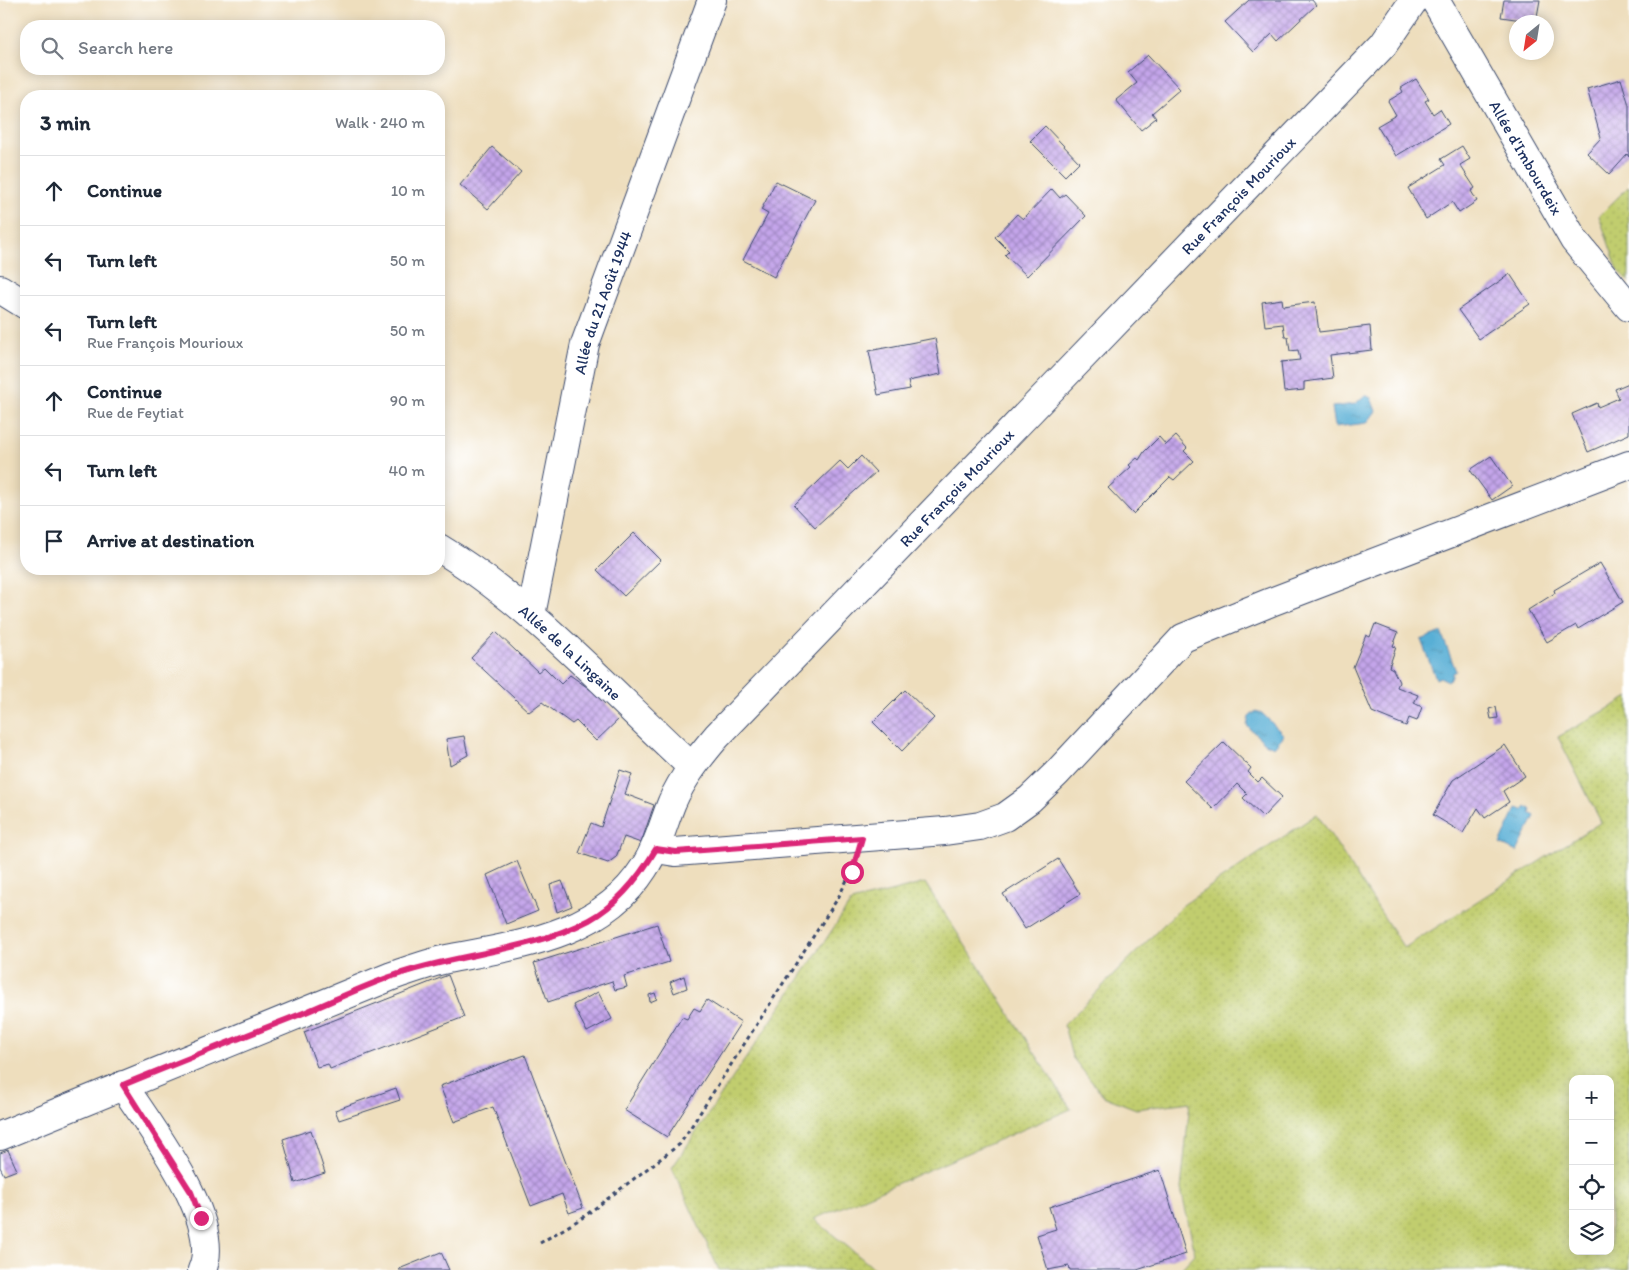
<!DOCTYPE html>
<meta charset="utf-8">
<style>
:root{--surface:#fff;--page:#f2f2f3;--text:#1f2937;--muted:#747a83;--line:#e0e1e3}
body{margin:0;font-family:Itim,sans-serif;background:var(--page);color:var(--text)}
.controls{position:absolute;right:15px;bottom:15px;display:grid;overflow:hidden;border-radius:10px;box-shadow:0 2px 12px #0003}
.controls button{width:45px;height:45px;display:grid;place-items:center;padding:0;border:0;border-bottom:1px solid var(--line);background:var(--surface);color:var(--text);font:25px sans-serif}
.compass{position:absolute;left:1509px;top:15px;width:45px;height:45px;border-radius:50%;background:var(--surface);box-shadow:0 2px 12px #0003;rotate:210deg}
.stop{position:absolute;width:15px;height:15px;margin:-11px;border:4px solid #db2777;border-radius:50%;background:#fff}
.stop.end{background:#db2777;border-color:#fff;box-shadow:0 1px 5px #0008}
.list{margin:0;padding:0;list-style:none}
h2{display:flex;justify-content:space-between;align-items:center;height:65px;margin:0;padding:0 20px;font-size:21px}
h2 small{font-size:16px;font-weight:400;color:var(--muted)}
.list li{display:grid;grid-template-columns:32px 1fr auto;gap:15px;align-items:center;box-sizing:border-box;height:70px;padding:0 20px;border-top:1px solid var(--line)}
.list b{display:block;font-size:19px;white-space:nowrap}
.list p{margin:0;font-size:16px;white-space:nowrap;color:var(--muted)}
.list em{font-size:16px;font-style:normal;color:var(--muted)}
.icon{flex:none;width:28px;height:28px;fill:none;stroke:currentColor;stroke-width:2;stroke-linecap:round;stroke-linejoin:round}
.map{position:relative;flex:none;width:1629px;height:1270px;overflow:hidden}
.search{position:absolute;background:var(--surface);box-shadow:0 2px 12px #0003;left:20px;top:20px;width:425px;height:55px;display:flex;align-items:center;gap:12px;box-sizing:border-box;padding:0 18px;border-radius:20px;color:var(--muted);font-size:19px}
.panel{position:absolute;background:var(--surface);box-shadow:0 2px 12px #0003;left:20px;top:90px;width:425px;height:485px;border-radius:20px}
.map>svg:first-child{display:block}
</style>
<div class="map">
<svg width="1629" height="1270" viewBox="0 0 1629 1270">
<defs>
<pattern id="grass-dots" width="8" height="8" patternUnits="userSpaceOnUse" patternTransform="scale(1.25)"><rect width="8" height="8" fill="#c1cd6e"/><path d="M2 2h.1M6 6h.1" fill="none" stroke="#a5b062" stroke-width="1.8" stroke-linecap="round"/></pattern>
<pattern id="water-ripples" width="26" height="14" patternUnits="userSpaceOnUse" patternTransform="scale(1.25)"><rect width="26" height="14" fill="#58afd5"/><path d="M2 4q2-2 4 0t4 0M15 11q2-2 4 0t4 0" fill="none" stroke="#488fb0"/></pattern>
<pattern id="building-cross-hatch" width="8" height="8" patternUnits="userSpaceOnUse" patternTransform="scale(1.25)"><rect width="8" height="8" fill="#c4a5ea"/><path d="M0 0l8 8M0 8l8-8" fill="none" stroke="#9e87c1"/></pattern>
</defs>
<rect width="100%" height="100%" fill="#fff"/>
<filter id="ink" filterUnits="userSpaceOnUse"><feTurbulence type="fractalNoise" baseFrequency=".02" numOctaves="2"/><feDisplacementMap in="SourceGraphic" scale="10" xChannelSelector="R" yChannelSelector="G"/><feConvolveMatrix kernelMatrix="1 2 1 2 8 2 1 2 1" color-interpolation-filters="sRGB"/></filter>
<filter id="wash" filterUnits="userSpaceOnUse"><feTurbulence type="fractalNoise" baseFrequency=".0096" numOctaves="4" result="noise"/><feDisplacementMap in="SourceGraphic" scale="20" xChannelSelector="R" yChannelSelector="G"/><feGaussianBlur stdDeviation="1.12" result="paint"/><feColorMatrix in="noise" values="0 0 0 0 0 0 0 0 0 0 0 0 0 0 0 0 0 1.4 0 .05"/><feComposite in="paint" operator="in"/></filter>
<g filter="url(#wash)">
<rect width="100%" height="100%" fill="#eedebd"/>
<path fill="url(#grass-dots)" stroke="#6e7e66" fill-rule="evenodd" d="M1629,186V282L1618,270L1599,216Z
M1629,697V1270H1180L1195,1254L1181,1189L1190,1102L1136,1109L1103,1096L1072,1057L1064,1025L1183,905L1317,814L1404,948L1601,822L1558,737ZM1573,1079H1610V1251H1573Z
M925,883L1071,1109L814,1219L876,1270H719L672,1168L851,902Z"/>
<path fill="url(#water-ripples)" stroke="#3a6f9a" d="M1365,395L1371,398L1376,411L1367,423L1335,427L1332,407L1355,404Z
M1441,632L1456,671L1452,673V677L1448,681L1440,677L1436,679L1421,640Z
M1256,711L1262,713L1284,735L1274,747L1265,743L1247,726L1249,717Z
M1526,806L1531,810L1530,813L1535,816L1517,852L1500,844L1517,808L1523,810Z"/>
<g id="blocks">
<path fill="url(#building-cross-hatch)" d="M1249,0H1312L1316,5L1278,41L1272,34L1253,52L1225,22Z
M1504,0H1540L1536,22L1501,17Z
M1148,55L1180,89L1152,113L1156,118L1141,130L1116,100L1137,83L1128,72Z
M1416,79L1429,99L1425,101L1433,114L1440,109L1449,124L1396,156L1377,126L1396,115L1388,101L1403,92L1401,88Z
M1621,79L1629,105V157L1627,154L1609,174L1587,153L1601,138L1587,89Z
M1045,126L1079,162L1065,176L1030,141Z
M1462,146L1470,159L1460,165L1475,188L1471,191L1477,201L1459,213L1452,202L1426,219L1408,188L1445,165L1441,159Z
M492,147L521,172L488,209L460,185Z
M776,181L815,200L774,277L743,260L768,214L761,210Z
M1052,189L1060,198L1065,194L1086,216L1027,276L1005,255L1009,251L995,237L1017,214L1023,219Z
M1510,274L1530,304L1479,339L1458,310Z
M1282,299L1283,306L1315,302L1319,332L1370,326L1372,350L1330,355L1333,378L1304,382V390L1284,392L1281,362L1300,360L1298,350L1290,351L1288,337H1285L1283,324L1265,326L1262,302Z
M935,338L941,374L908,381L910,389L878,395L869,351Z
M1629,383V434L1588,452L1572,414L1597,403L1598,407L1619,398L1615,389Z
M1176,436L1187,448L1184,451L1194,461L1174,480L1170,477L1133,514L1108,488L1131,467L1129,465L1137,458L1139,460L1144,452L1159,437L1166,445Z
M861,456L876,472L815,527L794,505L840,461L848,469Z
M1491,456L1512,486L1492,500L1470,470Z
M634,533L661,560L624,596L597,570Z
M1600,563L1623,602L1578,629L1576,625L1547,642L1528,610L1555,593L1554,590Z
M1375,624L1398,633L1393,646L1396,647L1389,667L1393,669L1399,682L1397,687L1418,695L1414,703L1422,707L1417,721L1409,718L1406,726L1372,712L1353,667L1366,635L1370,637Z
M496,632L538,672L544,667L561,684L570,675L598,695L620,718L596,741L576,721L572,724L542,702L529,712L471,658Z
M905,690L934,718L902,751L873,722Z
M1496,707L1498,718L1491,719L1489,709Z
M464,736L468,755L450,765L446,739Z
M1224,742L1251,768L1248,772L1258,782L1262,778L1282,797L1263,817L1243,798L1247,794L1237,784L1213,809L1184,781Z
M1505,745L1525,776L1503,791L1509,802L1485,818L1478,808L1463,833L1433,815L1453,780Z
M620,770L632,774L625,794L654,805L641,843L624,837L616,857L608,863L579,853L591,823L601,827Z
M1058,859L1080,894L1025,929L1003,894Z
M517,861L538,911L506,924L487,875Z
M562,881L572,906L557,912L550,885Z
M657,924L669,962L624,976L627,987L615,990L612,981L548,1002L534,963Z
M448,975L464,1017L330,1069L328,1064L317,1067L304,1032Z
M684,976L687,988L674,993L670,982Z
M598,992L612,1019L587,1032L573,1005Z
M655,993L657,999L650,1002L649,995Z
M707,1000L741,1022L667,1137L624,1110L682,1017L687,1019L694,1008L700,1011Z
M525,1055L583,1208L569,1213L562,1194L531,1206L493,1107L454,1122L440,1086Z
M396,1088L400,1100L339,1120L335,1110Z
M311,1130L325,1173L295,1183L283,1139Z
M8,1150L17,1170L4,1175L0,1167V1153Z
M1160,1170L1186,1254L1137,1270H1070L1069,1266L1048,1270L1037,1235L1056,1229L1049,1207Z
M441,1252L449,1270H399V1269Z"/>
</g>
</g>
<g filter="url(#ink)">
<use href="#blocks" fill-opacity="0" stroke="#3b496c" stroke-width="1"/>
<g fill="none" stroke-linecap="round" stroke-linejoin="round">
<g stroke="#3b496c" stroke-width="30">
<g id="minor">
<path id="s1" d="M1435,0L1574,240L1629,307"/>
<path d="M0,289L26,305"/>
<path id="s2" d="M439,548C531,603 613,694 692,767"/>
<path id="s3" d="M531,615L585,344L712,0"/>
<path d="M656,849L675,852L945,831L980,826L1005,817L1030,799L1056,774L1183,638L1271,602L1629,465"/>
<path d="M123,1085C149,1126 224,1221 202,1270"/>
<path id="s4" d="M0,1136L392,976C410,970 428,963 447,959C518,945 601,936 644,868C658,847 663,824 672,802C683,777 700,756 717,736L1383,45L1414,0"/>
</g>
</g>
<path stroke="#3b496c" stroke-width="3" stroke-dasharray="4 4" stroke-linecap="butt" d="M540,1243L582,1218L680,1144L838,898L854,866"/>
<use href="#minor" stroke="#fff" stroke-width="28"/>
</g>
</g>
<g fill="none" stroke-linecap="round" stroke-linejoin="round" filter="url(#ink)">
<path stroke="#db2777" stroke-width="6" d="M201,1218L191,1192L123,1085C184,1060 245,1036 306,1012C335,1000 363,986 393,976C457,953 529,952 589,920C618,904 640,876 656,849L676,852L862,838L852,872"/>
</g>
<g text-anchor="middle" stroke-width="4" stroke-linejoin="round" paint-order="stroke">
<g font-size="16" fill="#1b2f5e" stroke="#fff">
<text dy="6" stroke="none"><textPath href="#s1" startOffset="182">Allée d'Imbourdeix</textPath></text>
<text dy="6" stroke="none"><textPath href="#s4" startOffset="1608">Rue François Mourioux</textPath></text>
<text dy="6" stroke="none"><textPath href="#s3" startOffset="321">Allée du 21 Août 1944</textPath></text>
<text dy="6" stroke="none"><textPath href="#s4" startOffset="1202">Rue François Mourioux</textPath></text>
<text dy="6" stroke="none"><textPath href="#s2" startOffset="168">Allée de la Lingaine</textPath></text>
</g>
</g>
</svg>
<div class="controls">
<button>+</button>
<button>−</button>
<button><svg class="icon" aria-label="locate" viewBox="0 0 24 24"><circle cx="12" cy="12" r="6"/><path d="M12 2v4M12 18v4M2 12h4M18 12h4"/></svg></button>
<button><svg class="icon" aria-label="layers" viewBox="0 0 24 24"><path d="M12 4l9 5-9 5-9-5zM3 14l9 5 9-5"/></svg></button>
</div>
<svg class="compass" viewBox="-18 -18 36 36"><path d="M0-13l5 13h-10z" fill="#e53935"/><path d="M0 13l5-13h-10z" fill="#747a83"/></svg>
<div class="stop" style="left:852px;top:872px"></div>
<div class="stop end" style="left:201px;top:1218px"></div>
<div class="search"><svg class="icon" aria-label="search" viewBox="0 0 24 24"><circle cx="10" cy="10" r="6"/><path d="M15 15l6 6"/></svg>Search here</div>
<section class="panel">
<h2>3 min<small>Walk · 240 m</small></h2>
<ul class="list">
<li><svg class="icon" aria-label="ahead" viewBox="0 0 24 24"><path d="M12 20V5M6 11l6-6 6 6"/></svg><div><b>Continue</b></div><em>10 m</em></li>
<li><svg class="icon" aria-label="left" viewBox="0 0 24 24"><path d="M17 20v-9H6M10 6l-5 5 5 5"/></svg><div><b>Turn left</b></div><em>50 m</em></li>
<li><svg class="icon" aria-label="left" viewBox="0 0 24 24"><path d="M17 20v-9H6M10 6l-5 5 5 5"/></svg><div><b>Turn left</b><p>Rue François Mourioux</p></div><em>50 m</em></li>
<li><svg class="icon" aria-label="ahead" viewBox="0 0 24 24"><path d="M12 20V5M6 11l6-6 6 6"/></svg><div><b>Continue</b><p>Rue de Feytiat</p></div><em>90 m</em></li>
<li><svg class="icon" aria-label="left" viewBox="0 0 24 24"><path d="M17 20v-9H6M10 6l-5 5 5 5"/></svg><div><b>Turn left</b></div><em>40 m</em></li>
<li><svg class="icon" aria-label="arrive" viewBox="0 0 24 24"><path d="M6 21V4h12l-3 4 3 4H6"/></svg><div><b>Arrive at destination</b></div></li>
</ul>
</section>
</div>
